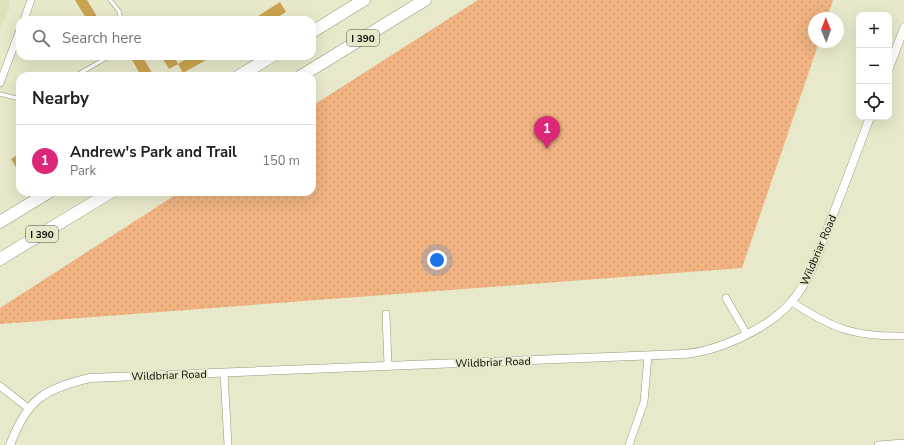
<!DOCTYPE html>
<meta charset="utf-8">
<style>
:root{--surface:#fff;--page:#f6f6f6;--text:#202124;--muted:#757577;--line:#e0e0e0;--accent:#db2777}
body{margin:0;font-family:"Nunito Sans",sans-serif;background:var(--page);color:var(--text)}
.controls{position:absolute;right:12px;top:12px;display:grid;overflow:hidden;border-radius:8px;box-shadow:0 4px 16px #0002}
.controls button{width:36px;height:36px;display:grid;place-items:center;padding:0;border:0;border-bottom:1px solid var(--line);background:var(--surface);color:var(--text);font:20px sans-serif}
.compass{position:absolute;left:808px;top:12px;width:36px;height:36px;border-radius:50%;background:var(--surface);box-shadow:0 4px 16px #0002;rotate:359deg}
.you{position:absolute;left:437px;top:260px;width:14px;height:14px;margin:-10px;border:3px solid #fff;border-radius:50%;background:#1a73e8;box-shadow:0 0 0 6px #1a73e833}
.badge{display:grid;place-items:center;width:26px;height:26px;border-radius:50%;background:var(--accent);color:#fff;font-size:13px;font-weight:700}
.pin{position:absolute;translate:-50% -33px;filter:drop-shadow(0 1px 2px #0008)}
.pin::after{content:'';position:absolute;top:21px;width:14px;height:12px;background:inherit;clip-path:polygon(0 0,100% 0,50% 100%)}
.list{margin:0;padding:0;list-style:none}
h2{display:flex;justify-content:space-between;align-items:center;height:52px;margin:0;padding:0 16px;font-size:17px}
h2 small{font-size:13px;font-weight:400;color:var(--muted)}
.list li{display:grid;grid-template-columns:26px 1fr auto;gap:12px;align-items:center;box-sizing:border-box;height:72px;padding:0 16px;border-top:1px solid var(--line)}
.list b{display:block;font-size:15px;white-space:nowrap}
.list p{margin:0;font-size:13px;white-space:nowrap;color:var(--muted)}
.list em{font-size:13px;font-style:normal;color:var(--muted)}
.icon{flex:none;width:22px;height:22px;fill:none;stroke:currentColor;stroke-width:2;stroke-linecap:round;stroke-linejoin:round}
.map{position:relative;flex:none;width:904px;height:445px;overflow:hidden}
.search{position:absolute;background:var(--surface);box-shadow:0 4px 16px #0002;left:16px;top:16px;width:300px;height:44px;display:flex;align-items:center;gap:10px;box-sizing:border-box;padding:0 14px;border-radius:12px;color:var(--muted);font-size:15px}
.panel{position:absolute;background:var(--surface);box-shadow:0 4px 16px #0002;left:16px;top:72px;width:300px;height:124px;border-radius:12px}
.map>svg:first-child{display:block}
</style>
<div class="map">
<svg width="904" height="445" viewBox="0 0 904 445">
<defs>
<pattern id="park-dots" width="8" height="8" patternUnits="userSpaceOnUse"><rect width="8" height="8" fill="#f0b381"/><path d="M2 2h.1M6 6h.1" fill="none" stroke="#cd996e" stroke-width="1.8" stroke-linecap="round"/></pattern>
</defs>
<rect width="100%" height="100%" fill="#e8e8ca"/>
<path fill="#e0e1bb" d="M0,0H9V10L0,28Z"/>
<path fill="url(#park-dots)" d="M478,0H833L827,18H814V42H819L742,268L0,324V308L180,192H312V106Z"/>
<path fill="#cca451" d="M75,0H87L99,20H87Z
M280,2L286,12L273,20H252Z
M130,56H142L154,76H141Z
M161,56H174L178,64L169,69Z
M191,56H213L183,73L178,64Z
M20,153V174L11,159Z"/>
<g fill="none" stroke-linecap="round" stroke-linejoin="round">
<g stroke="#98987c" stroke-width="4.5">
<path id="service" d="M110,0L119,11L121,20
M75,76L110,56
M0,94L20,99"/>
</g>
<g stroke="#98987c" stroke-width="8">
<path id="minor" d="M24,20L31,0
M0,83L20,30
M726,298L746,333
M792,302C833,329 855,337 904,336
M386,314L388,365
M224,373L228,445
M0,386L28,408
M629,445L644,402L648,356
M878,445L904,443"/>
</g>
<g stroke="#98987c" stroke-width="9">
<path id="tertiary" d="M889,68L904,28
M10,445C27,400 43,389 90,378L683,354C717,352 770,328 792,301C811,279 820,249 830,222C844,187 857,152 870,117"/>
</g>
<g stroke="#98987c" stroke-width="13">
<path id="motorway" d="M312,32L364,0
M239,76L272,56
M301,76L425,0
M0,222L49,192
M0,259L111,192"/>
</g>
<use href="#service" stroke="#fff" stroke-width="3.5"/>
<use href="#minor" stroke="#fff" stroke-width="7"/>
<use href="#tertiary" stroke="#fff" stroke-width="8"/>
<use href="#motorway" stroke="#fff" stroke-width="12"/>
</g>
<g text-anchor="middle" stroke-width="4" stroke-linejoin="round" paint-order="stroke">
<g fill="#e8e8ca" stroke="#4e4e3f" stroke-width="1">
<rect x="347" y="30" width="32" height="16" rx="3"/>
<rect x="26" y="226" width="32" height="16" rx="3"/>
</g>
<g font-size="10" font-weight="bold" fill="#0c0c04">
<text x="363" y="42">I 390</text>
<text x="42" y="238">I 390</text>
</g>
<g font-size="11" fill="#0c0c04" stroke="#e8e8ca">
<text transform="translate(818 250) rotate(-67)" y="4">Wildbriar Road</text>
<text transform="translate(493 362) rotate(-2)" y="4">Wildbriar Road</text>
<text transform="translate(169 375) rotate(-2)" y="4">Wildbriar Road</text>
</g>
</g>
</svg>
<div class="controls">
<button>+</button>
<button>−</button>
<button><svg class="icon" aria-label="locate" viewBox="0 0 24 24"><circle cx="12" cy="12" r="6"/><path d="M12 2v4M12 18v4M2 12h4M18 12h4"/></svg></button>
</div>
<svg class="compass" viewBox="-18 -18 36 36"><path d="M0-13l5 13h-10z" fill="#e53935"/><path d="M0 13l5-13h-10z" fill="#757577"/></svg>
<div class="you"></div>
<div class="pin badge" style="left:547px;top:149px">1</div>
<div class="search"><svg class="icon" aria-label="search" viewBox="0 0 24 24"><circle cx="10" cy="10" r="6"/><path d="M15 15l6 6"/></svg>Search here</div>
<section class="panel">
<h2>Nearby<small></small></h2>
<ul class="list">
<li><span class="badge">1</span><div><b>Andrew's Park and Trail</b><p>Park</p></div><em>150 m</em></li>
</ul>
</section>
</div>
